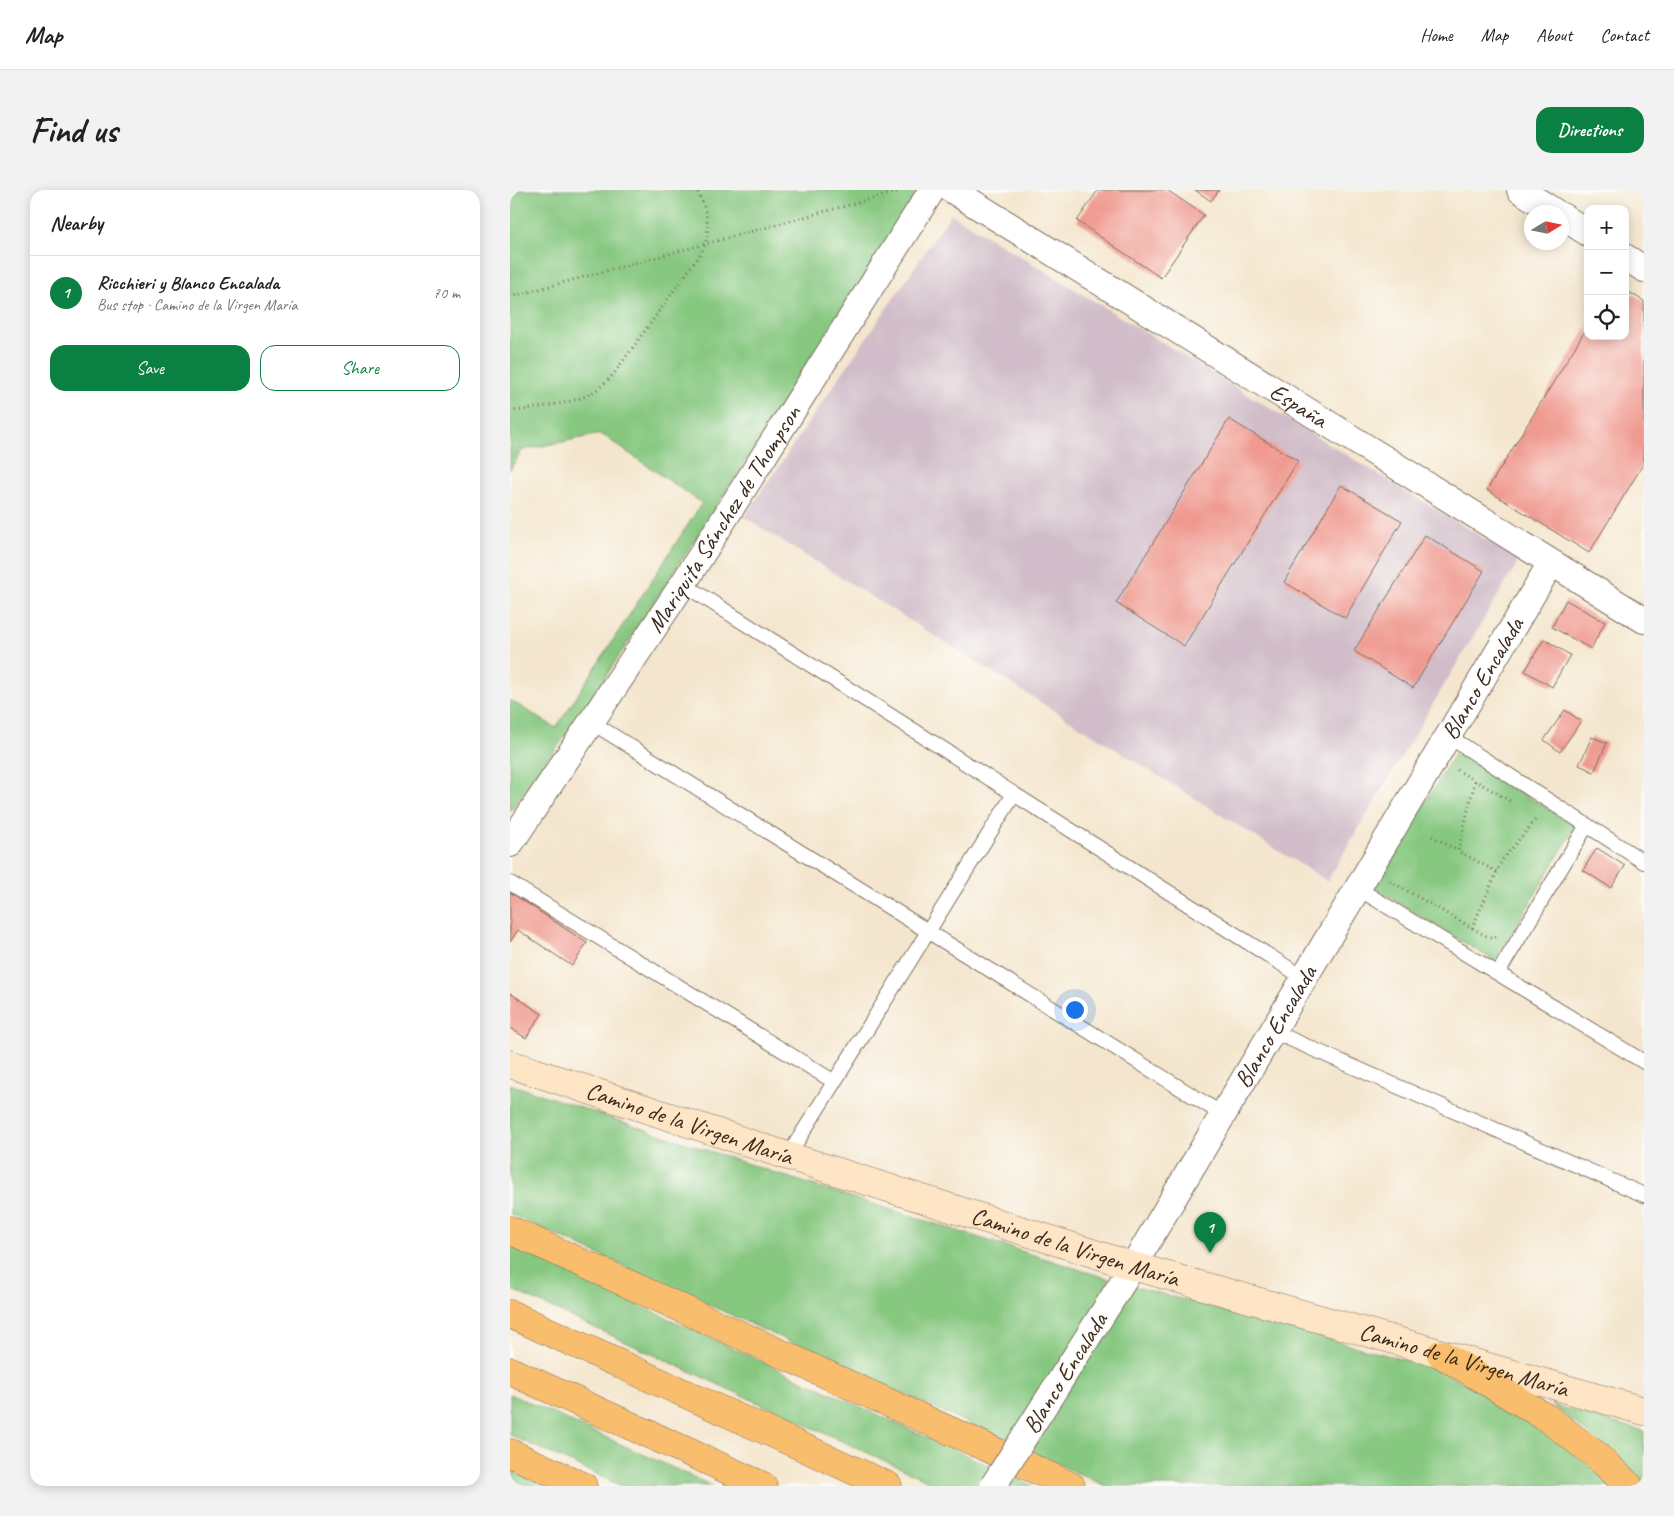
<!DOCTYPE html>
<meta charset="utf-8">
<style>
:root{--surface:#fff;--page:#f2f2f2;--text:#222;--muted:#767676;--line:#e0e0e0;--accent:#0b8043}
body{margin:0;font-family:Caveat,sans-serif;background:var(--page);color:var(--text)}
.controls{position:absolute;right:15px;top:15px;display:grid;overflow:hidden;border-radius:10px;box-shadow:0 2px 12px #0003}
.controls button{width:45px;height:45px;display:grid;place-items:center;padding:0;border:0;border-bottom:1px solid var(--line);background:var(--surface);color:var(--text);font:25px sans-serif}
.compass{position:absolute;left:1014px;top:15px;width:45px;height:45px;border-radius:50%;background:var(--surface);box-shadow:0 2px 12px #0003;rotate:80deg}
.you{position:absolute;left:564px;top:819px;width:18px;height:18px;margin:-12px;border:4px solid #fff;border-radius:50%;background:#1a73e8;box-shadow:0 0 0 8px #1a73e833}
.badge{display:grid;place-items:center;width:32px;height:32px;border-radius:50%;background:var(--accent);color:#fff;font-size:16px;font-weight:700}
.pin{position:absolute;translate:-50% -41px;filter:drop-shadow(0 1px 2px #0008)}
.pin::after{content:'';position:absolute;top:26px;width:18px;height:15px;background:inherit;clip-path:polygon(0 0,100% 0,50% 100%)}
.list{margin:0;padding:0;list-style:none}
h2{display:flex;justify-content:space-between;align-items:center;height:65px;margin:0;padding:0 20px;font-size:21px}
h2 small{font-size:16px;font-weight:400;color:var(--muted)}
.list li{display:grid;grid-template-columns:32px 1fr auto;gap:15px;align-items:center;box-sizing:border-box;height:75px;padding:0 20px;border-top:1px solid var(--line)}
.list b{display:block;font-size:19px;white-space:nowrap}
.list p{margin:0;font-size:16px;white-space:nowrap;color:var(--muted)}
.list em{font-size:16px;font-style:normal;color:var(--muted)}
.actions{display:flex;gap:10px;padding:15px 20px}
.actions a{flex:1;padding:11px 0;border:1px solid var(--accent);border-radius:15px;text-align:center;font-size:18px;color:var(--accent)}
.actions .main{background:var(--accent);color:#fff}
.icon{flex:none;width:28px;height:28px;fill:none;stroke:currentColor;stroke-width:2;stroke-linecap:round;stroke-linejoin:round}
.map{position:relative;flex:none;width:1134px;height:1296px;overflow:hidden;border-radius:15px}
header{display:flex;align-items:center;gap:30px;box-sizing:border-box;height:70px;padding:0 25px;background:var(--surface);border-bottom:1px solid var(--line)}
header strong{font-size:24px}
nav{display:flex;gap:28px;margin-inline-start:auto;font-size:18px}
.intro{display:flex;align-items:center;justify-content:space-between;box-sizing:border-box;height:120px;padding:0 30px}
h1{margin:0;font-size:35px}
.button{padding:12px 22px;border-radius:15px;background:var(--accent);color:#fff;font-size:18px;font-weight:700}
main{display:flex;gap:30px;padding:0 30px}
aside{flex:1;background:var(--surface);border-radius:15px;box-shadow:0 2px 12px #0003}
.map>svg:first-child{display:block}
</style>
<header>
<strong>Map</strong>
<nav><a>Home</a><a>Map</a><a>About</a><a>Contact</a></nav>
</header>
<div class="intro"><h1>Find us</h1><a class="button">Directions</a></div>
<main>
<aside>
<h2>Nearby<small></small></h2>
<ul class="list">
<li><span class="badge">1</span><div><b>Ricchieri y Blanco Encalada</b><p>Bus stop · Camino de la Virgen María</p></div><em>70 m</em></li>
</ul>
<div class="actions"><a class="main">Save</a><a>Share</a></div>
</aside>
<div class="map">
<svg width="1134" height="1296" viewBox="0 0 1134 1296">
<rect width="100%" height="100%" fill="#fdfcf7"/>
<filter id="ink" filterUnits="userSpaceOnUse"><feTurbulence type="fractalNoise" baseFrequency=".02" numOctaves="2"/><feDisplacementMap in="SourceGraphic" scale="10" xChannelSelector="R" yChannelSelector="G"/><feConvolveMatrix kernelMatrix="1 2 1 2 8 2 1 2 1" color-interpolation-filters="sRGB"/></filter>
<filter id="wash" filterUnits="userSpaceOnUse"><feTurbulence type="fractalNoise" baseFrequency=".0096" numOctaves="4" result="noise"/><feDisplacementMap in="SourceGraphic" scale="20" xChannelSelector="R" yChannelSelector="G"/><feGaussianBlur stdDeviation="1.12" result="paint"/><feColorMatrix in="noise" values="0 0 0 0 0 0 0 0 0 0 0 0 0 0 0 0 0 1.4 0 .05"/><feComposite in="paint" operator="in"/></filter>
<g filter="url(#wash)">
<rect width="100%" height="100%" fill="#f4e6ce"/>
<path fill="#d1bdc9" d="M441,24L1009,370L817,691L234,327Z"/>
<path fill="#87c881" stroke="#617950" d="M0,0H412L70,526L0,621V510L46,538L192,313L91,244L12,260L0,280Z
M945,563L1066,636L985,771L864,698Z
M0,894L274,986L612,1093L931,1180L1032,1237L1102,1296H596L0,1024Z
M0,1056L523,1296H430L0,1099Z
M0,1204L203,1296H112L0,1245Z
M1042,1215L1134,1241V1295L1097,1259Z
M0,1280L35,1296H0Z"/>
<g id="blocks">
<path fill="#ef998f" d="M588,0H657L694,25L651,88L567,31Z
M685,0H709L701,11Z
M1115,100L1134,111V273L1079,363L977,300L1078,136V146H1115Z
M719,229L788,271L674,456L606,413Z
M831,295L892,331L835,428L774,392Z
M915,345L974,381L903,498L844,461Z
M1056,410L1095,432L1081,459L1042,437Z
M1034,449L1060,465L1042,497L1015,481Z
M1055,520L1071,531L1050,562L1034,550Z
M1082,547L1097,553L1084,582L1069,575Z
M1087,658L1115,676L1101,698L1073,680Z
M0,702L77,753L62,776L8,740L0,752Z
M0,803L32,824L16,848L0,838Z"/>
</g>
</g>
<g filter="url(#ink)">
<use href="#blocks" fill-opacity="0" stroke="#7c6c5c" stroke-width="1"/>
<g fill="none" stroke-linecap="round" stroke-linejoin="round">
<g stroke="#7c6c5c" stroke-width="16">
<path id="lane" d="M173,394L794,788
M81,532L712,924
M938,546L1134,672
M0,693L323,891
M847,698L1134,872
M988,783L1077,635
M762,841L1134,1005
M278,966L504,604"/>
</g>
<g stroke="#7c6c5c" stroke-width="28">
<g id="street">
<path id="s1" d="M442,0L1134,430"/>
<path d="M1010,0L1045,22"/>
<path d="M1052,26L1078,43"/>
<path d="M1115,67L1134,79"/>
<path id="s2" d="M0,654L173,394L422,0"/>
<path id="s3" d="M553,1186L623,1076L1041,373"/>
</g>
</g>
<g stroke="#7c6c5c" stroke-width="29">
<g id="secondary">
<path id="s4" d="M0,874L278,966L623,1076L1134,1221"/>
</g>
</g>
<g stroke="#7c6c5c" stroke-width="29">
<path id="highway" d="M0,1040L561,1296
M0,1124L378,1296
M931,1164L1037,1228L1086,1265L1119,1296
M0,1181L253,1296
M0,1263L73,1296"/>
</g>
<path stroke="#7c6c5c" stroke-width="3" stroke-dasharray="1 4" stroke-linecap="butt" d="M0,107L390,1
M0,221C18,220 62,213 78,205C88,200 95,193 103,185L191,63C203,42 197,20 187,0
M947,580L1000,611
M965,591L948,661L987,682
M922,646L948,661
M880,691L978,747H986
M962,738L992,670L1027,628"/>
<use href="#lane" stroke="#fff" stroke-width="14"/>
<use href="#street" stroke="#fff" stroke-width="26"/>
<use href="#secondary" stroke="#fde5c5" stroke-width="28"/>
<use href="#highway" stroke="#f9be6d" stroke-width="28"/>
<g stroke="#7c6c5c" stroke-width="28" stroke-linecap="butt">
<path id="street-bridge" d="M483,1296L553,1186"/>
</g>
<use href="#street-bridge" stroke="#fff" stroke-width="26"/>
</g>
</g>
<g text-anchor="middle" stroke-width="4" stroke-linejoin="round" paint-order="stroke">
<g font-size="24" fill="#3b2a1e" stroke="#fdfcf7">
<text dy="8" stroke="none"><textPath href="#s1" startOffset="408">España</textPath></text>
<text dy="8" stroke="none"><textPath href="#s2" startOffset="389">Mariquita Sánchez de Thompson</textPath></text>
<text dy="8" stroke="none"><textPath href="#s3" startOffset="814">Blanco Encalada</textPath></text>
<text dy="8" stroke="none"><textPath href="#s3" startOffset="409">Blanco Encalada</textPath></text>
<text dy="8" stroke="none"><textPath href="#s4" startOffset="189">Camino de la Virgen María</textPath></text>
<text dy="8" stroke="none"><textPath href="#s4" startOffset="594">Camino de la Virgen María</textPath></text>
<text dy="8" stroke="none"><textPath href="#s4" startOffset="999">Camino de la Virgen María</textPath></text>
<text transform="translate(555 1183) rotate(-58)" y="8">Blanco Encalada</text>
</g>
</g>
</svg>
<div class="controls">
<button>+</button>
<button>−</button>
<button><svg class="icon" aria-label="locate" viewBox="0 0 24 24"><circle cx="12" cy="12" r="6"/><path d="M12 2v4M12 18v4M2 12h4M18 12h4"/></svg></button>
</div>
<svg class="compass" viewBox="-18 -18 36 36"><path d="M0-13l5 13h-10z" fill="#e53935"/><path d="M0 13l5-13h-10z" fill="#767676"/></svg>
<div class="you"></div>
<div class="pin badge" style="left:700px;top:1063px">1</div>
</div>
</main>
